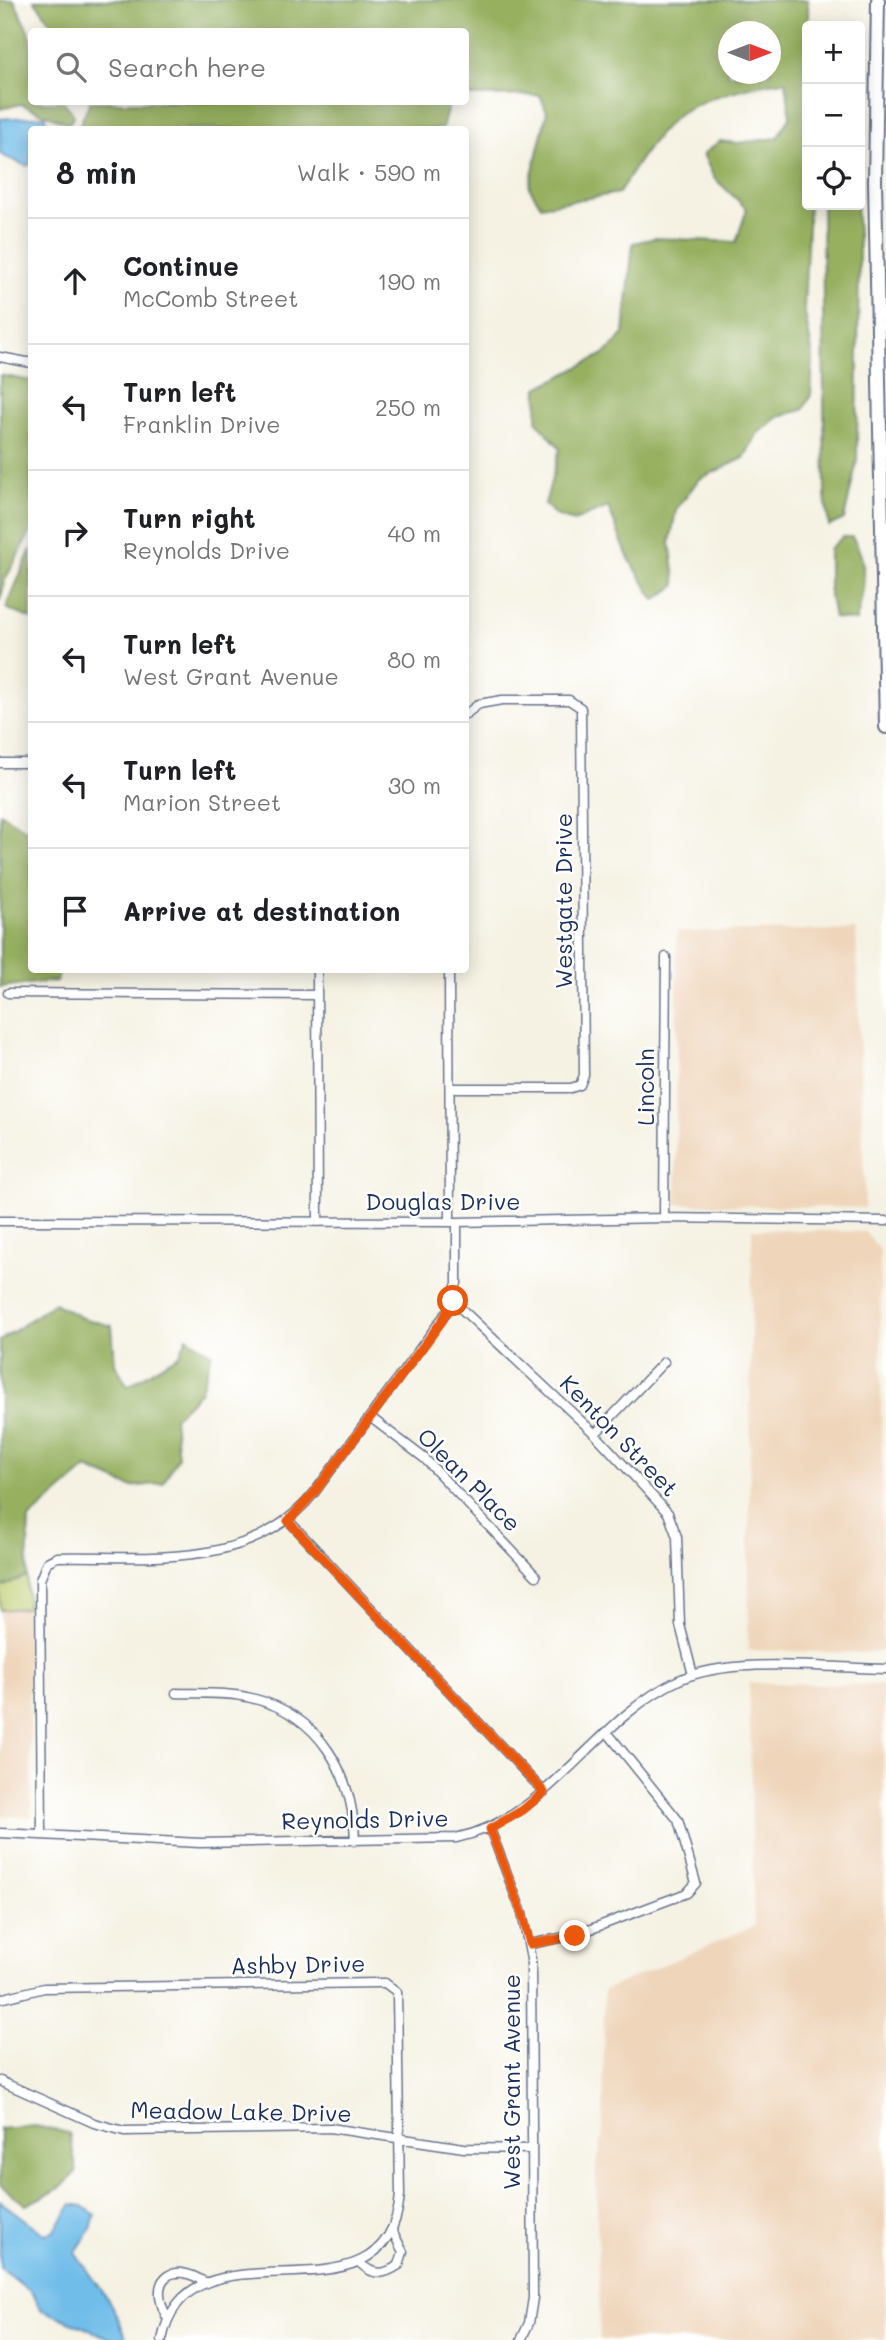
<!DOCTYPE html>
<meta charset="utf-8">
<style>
:root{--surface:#fff;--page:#f2f2f2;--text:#202124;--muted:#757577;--line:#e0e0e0}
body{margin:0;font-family:Mali,sans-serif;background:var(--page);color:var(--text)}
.controls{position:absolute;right:21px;top:21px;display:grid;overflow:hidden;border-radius:7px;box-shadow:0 4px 18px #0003}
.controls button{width:63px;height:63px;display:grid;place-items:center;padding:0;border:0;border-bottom:2px solid var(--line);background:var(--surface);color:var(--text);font:35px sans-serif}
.compass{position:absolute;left:718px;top:21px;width:63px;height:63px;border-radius:50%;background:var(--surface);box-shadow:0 4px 18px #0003;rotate:90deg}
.stop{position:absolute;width:21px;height:21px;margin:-16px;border:5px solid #ea580c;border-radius:50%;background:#fff}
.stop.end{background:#ea580c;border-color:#fff;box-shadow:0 2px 7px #0008}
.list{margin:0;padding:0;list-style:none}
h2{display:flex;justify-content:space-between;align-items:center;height:91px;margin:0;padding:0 28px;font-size:30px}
h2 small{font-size:23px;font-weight:400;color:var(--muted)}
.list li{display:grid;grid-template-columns:46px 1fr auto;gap:21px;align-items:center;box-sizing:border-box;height:126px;padding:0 28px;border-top:2px solid var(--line)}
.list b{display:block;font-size:26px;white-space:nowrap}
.list p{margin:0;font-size:23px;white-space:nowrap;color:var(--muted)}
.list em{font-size:23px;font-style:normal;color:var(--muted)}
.icon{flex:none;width:38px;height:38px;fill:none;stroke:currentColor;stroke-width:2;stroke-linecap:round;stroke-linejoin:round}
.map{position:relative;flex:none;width:886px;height:2340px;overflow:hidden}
.search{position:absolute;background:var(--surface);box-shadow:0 4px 18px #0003;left:28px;top:28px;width:441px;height:77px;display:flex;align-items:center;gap:18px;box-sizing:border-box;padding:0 24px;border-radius:7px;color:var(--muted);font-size:26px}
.panel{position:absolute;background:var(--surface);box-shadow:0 4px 18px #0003;left:28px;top:126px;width:441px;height:847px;border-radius:7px}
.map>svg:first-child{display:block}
</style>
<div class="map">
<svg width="886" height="2340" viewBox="0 0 886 2340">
<rect width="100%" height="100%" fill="#fff"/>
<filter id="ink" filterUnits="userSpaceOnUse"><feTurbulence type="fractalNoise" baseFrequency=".0143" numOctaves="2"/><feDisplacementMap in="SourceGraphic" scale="14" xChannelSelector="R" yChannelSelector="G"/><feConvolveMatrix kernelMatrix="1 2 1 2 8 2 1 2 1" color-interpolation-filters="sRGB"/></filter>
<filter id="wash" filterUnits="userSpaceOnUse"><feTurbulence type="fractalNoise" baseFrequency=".00686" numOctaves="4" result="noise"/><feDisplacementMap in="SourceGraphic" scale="28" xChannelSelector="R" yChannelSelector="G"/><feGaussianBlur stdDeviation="1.57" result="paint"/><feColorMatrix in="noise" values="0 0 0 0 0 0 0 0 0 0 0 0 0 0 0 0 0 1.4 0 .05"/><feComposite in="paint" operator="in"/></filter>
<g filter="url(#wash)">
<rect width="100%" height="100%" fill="#f5f2e3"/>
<path fill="#efd6bb" d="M856,930L865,1208L676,1204L677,932Z
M752,1229L865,1232L880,1250L883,1651L860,1653L748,1650Z
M27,1608L32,1817L0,1816V1610Z
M749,1683L883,1685L886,2340H600L596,2169L603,2133L604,1990L754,1926Z"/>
<path fill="#becc6e" stroke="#6c7e66" stroke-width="2" d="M0,1576H27V1608L0,1610Z"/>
<path fill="#96b061" stroke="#587060" stroke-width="2" fill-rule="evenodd" d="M0,0H14L31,37L32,102H64L74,115L69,124L21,104L0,109Z
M34,0H808L809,205L804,308L813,357L811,395L803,410L779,416L757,434L744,458L699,479L676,510L670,542L676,585L655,600L628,557L608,507L574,521L555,515L545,504L560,448L537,422L538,388L606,353L624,334L633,243L655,238L736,242L747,209L714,178L703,154L720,141L738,143L777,138L790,117L786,81C758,83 700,98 678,115C653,136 636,166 619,193L541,206L529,187L547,112L540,95L466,96V32L58,31ZM728,32H770V74H728Z
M90,102H449L442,129H78Z
M822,205H856L859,249L857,461L844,519L829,526L825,496Z
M0,375L32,381L31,531L5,580L0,601Z
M843,537H852C870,562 864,593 856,621L834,618L829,590V549Z
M31,549V619L6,608Z
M0,813L31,833L32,970H60L56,981L0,987Z
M54,1303L82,1318L112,1326L115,1364L128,1386L180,1354L187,1337L212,1354L200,1392L174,1418L178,1457L163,1483L131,1487L87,1468L29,1519L27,1576L0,1588V1341Z
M35,2126L69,2133L77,2171L62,2187L26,2205L0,2185V2129Z"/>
<path fill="#6fbde9" stroke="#4576a4" stroke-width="2" d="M45,116L48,129L32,130L31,164L26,166L0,154V119Z
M0,2201L44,2234L53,2232L72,2204L83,2206L95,2215L91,2229L75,2253C97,2284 114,2303 127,2340H114L40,2309L31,2292L0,2268Z"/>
</g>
<g filter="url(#ink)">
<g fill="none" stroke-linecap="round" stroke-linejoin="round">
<g stroke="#67738d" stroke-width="11">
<path id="street" d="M0,357L32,363
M0,763H32
M317,970L318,1222
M449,970L450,1222
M8,993L317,995
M450,1088H571L580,1085L584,1075L581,708L569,700H502L479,704L466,714
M664,1218L666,957
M0,1221L457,1222L664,1218L886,1221
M453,1301L595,1434L668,1513L677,1537L680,1625L693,1675
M370,1417L424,1458L536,1576
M595,1434L664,1362
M288,1520L544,1792
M176,1693C201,1694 227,1692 251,1698C320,1714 353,1774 355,1841
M490,1829L522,1913L531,1959L533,2298L529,2323L521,2340
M0,1833L200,1843L456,1838C551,1818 594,1719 679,1680C732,1656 827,1668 886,1669
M42,1835L40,1580L47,1562L57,1557C146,1555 251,1572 314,1493L449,1309L457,1283V1222
M530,1944L575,1935L687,1893L696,1883L678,1820L607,1732
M0,1999L44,1988L378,1983H385L397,1992L400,2195C388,2340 187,2208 162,2340
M0,2081L94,2123L124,2131L330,2128L464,2148L532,2149
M361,2264C374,2276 384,2275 399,2265L403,2252L392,2230
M168,2319C147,2282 169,2258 206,2283"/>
</g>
<g stroke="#67738d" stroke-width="16">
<path id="primary" d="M878,0L875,181L886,727"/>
</g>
<use href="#street" stroke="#fff" stroke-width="8"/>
<use href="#primary" stroke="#fff" stroke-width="12"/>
</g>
</g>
<g fill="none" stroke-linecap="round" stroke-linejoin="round" filter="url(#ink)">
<path stroke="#ea580c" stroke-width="9" d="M453,1301L442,1321L314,1493L288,1521L544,1792L523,1810L490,1829L522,1913L530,1944L575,1936"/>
</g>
<g text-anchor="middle" stroke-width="5" stroke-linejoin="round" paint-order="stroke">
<g font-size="23" fill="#1b2f5e" stroke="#fff">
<text transform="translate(564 901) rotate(-90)" y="8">Westgate Drive</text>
<text transform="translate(646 1087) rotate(-90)" y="8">Lincoln</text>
<text x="443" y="1210">Douglas Drive</text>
<text transform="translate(619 1436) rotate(46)" y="8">Kenton Street</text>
<text transform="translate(469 1480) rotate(45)" y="8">Olean Place</text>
<text transform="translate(365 1820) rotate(-1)" y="8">Reynolds Drive</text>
<text transform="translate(298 1965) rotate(-1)" y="8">Ashby Drive</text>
<text transform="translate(512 2082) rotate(-90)" y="8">West Grant Avenue</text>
<text transform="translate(241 2112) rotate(1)" y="8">Meadow Lake Drive</text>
</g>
</g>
</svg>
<div class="controls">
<button>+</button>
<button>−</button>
<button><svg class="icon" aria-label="locate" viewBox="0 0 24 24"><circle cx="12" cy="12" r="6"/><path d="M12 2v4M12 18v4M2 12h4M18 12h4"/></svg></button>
</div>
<svg class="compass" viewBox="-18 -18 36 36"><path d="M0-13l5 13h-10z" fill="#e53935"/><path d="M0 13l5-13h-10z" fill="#757577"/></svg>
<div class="stop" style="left:453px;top:1301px"></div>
<div class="stop end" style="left:575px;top:1936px"></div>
<div class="search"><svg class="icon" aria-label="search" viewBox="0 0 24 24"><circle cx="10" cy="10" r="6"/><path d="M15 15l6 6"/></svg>Search here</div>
<section class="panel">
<h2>8 min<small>Walk · 590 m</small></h2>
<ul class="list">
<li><svg class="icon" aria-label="ahead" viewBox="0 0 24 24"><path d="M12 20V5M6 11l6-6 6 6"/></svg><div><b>Continue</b><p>McComb Street</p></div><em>190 m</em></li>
<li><svg class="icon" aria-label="left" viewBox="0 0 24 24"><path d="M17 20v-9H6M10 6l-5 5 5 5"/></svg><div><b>Turn left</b><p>Franklin Drive</p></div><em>250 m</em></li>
<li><svg class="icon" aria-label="right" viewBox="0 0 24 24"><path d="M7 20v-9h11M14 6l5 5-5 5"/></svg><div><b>Turn right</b><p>Reynolds Drive</p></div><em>40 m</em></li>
<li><svg class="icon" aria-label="left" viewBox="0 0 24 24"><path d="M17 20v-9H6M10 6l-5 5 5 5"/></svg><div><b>Turn left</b><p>West Grant Avenue</p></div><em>80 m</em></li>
<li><svg class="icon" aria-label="left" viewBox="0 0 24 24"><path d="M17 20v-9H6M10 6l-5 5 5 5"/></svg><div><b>Turn left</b><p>Marion Street</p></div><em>30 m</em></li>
<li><svg class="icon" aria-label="arrive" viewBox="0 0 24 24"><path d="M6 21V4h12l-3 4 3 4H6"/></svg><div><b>Arrive at destination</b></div></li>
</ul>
</section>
</div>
